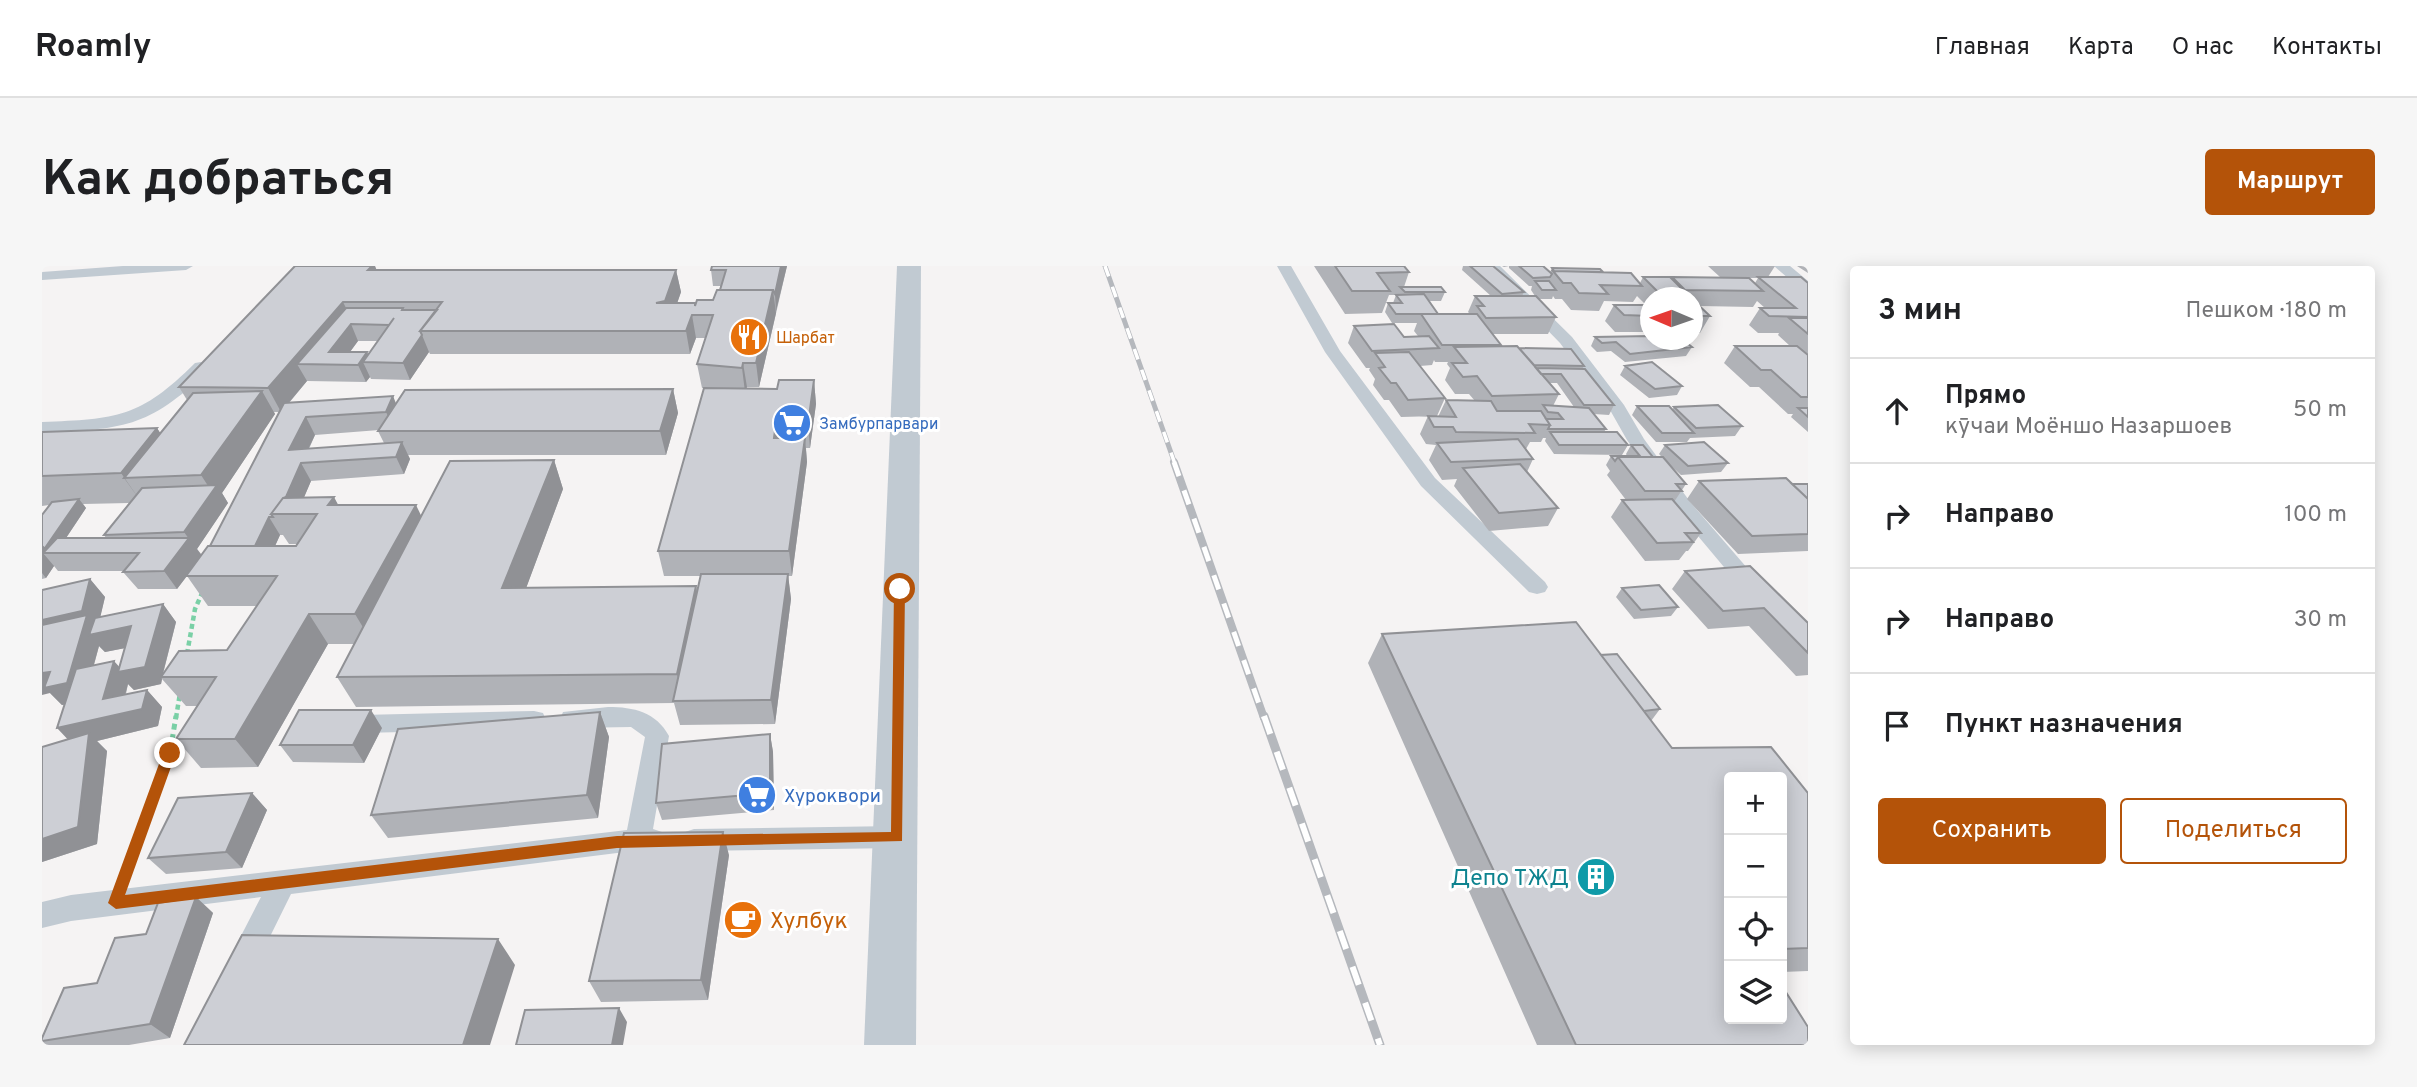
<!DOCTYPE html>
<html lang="ru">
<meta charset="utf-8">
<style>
:root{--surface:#fff;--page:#f6f6f6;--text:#202124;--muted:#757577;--line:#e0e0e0;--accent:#b45309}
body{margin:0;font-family:Overpass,sans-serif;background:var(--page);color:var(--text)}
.controls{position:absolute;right:21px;bottom:21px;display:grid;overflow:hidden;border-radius:7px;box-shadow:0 4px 18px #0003}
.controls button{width:63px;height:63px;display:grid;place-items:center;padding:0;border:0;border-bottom:2px solid var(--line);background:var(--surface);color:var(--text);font:35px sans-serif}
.compass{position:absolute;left:1598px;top:21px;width:63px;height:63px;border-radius:50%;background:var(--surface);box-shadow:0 4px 18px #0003;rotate:272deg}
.stop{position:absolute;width:21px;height:21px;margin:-16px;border:5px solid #b45309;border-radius:50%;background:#fff}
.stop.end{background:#b45309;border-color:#fff;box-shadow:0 2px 7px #0008}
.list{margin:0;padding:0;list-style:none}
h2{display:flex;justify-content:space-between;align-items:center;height:91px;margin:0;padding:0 28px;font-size:30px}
h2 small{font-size:23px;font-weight:400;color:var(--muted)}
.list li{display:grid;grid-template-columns:46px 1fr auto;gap:21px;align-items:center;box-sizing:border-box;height:105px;padding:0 28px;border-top:2px solid var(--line)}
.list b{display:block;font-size:26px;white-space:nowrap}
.list p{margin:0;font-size:23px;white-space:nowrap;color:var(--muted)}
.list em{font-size:23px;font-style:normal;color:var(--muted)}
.actions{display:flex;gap:14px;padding:21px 28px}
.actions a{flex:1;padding:16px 0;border:2px solid var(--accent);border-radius:7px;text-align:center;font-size:24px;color:var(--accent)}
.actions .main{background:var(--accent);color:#fff}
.icon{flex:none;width:38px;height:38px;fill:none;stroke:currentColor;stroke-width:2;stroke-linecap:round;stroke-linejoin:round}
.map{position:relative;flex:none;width:1766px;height:779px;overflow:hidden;border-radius:7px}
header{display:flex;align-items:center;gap:42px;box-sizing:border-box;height:98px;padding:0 35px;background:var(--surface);border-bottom:2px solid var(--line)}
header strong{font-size:33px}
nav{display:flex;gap:38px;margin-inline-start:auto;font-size:24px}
.intro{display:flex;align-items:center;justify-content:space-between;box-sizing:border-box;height:168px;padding:0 42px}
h1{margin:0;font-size:49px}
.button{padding:18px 32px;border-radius:7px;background:var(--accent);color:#fff;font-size:24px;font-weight:700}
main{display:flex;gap:42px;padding:0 42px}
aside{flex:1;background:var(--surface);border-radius:7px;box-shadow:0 4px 18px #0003}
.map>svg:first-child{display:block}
</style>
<header>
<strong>Roamly</strong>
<nav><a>Главная</a><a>Карта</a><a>О нас</a><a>Контакты</a></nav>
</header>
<div class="intro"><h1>Как добраться</h1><a class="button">Маршрут</a></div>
<main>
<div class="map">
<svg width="1766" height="779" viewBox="0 0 1766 779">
<rect width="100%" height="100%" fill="#f5f3f3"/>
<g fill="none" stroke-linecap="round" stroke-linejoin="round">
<path stroke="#7ad0a6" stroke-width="4.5" stroke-dasharray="5 3.5" stroke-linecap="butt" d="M145,388L153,343L161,325
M134,452L138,427"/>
<path stroke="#7ad0a6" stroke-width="5" stroke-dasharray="6 4.5" stroke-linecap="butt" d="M86,603L128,487L134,450"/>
<path fill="#c1cad2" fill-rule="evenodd" d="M81,0H151L144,4L0,14V6Z
M1235,0H1249L1298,85L1393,212L1503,316L1506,321L1503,326L1495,328L1487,326L1379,220L1283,86Z
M1443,0H1458L1530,71L1582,139L1602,173L1649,237L1706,303L1710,308L1706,313H1692L1635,245L1585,174L1568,144L1518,77Z
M1732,0H1748L1766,15V26L1761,25Z
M159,96L167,101L165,105C108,162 78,164 0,166V156C75,153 98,152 153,97Z
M566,441C592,441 614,446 627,470L611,563L620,566L624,574L620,582L611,585L575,587L249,628L211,705L201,709L191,705L186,695L219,631L29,655L0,662V636L29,629L585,564L603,471L589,461L530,462L521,460L518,453L521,446Z
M492,445L501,447L504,454L501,461L492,463L319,467L310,465L307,458L310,451L319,449Z
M855,560L864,563L868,571L864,579L855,582L652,585L643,582L639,574L643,566L652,563Z"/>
<path fill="#c1cad2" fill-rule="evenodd" d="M855,0H879L874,779H822Z"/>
<g stroke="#b5b8bd" stroke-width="5">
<path id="rail-far2" d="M1063,0L1133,198"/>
</g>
<g stroke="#b5b8bd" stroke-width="8">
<path id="rail-far1" d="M1132,196L1222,452"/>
</g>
<g stroke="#b5b8bd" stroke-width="9">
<path id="rail" d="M1222,450L1338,779"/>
</g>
<use href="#rail-far2" stroke="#fff" stroke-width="3.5" stroke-dasharray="11" stroke-linecap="butt"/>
<use href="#rail-far1" stroke="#fff" stroke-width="5" stroke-dasharray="15" stroke-linecap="butt"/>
<use href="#rail" stroke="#fff" stroke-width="6" stroke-dasharray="19" stroke-linecap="butt"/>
</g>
<path fill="#b0b2b7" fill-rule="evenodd" d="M253,0H333L334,4H634L639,26L635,37L654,40L671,34L678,24L679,20H671L669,4L670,0H745L717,121H705L704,122L735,123L772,114L774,138L768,182H764L765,196L750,310H746L749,333L733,458L638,459L632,437L314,441L295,411L313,378H286L216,501L159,502L134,473L155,440H144L120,413L119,418L92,424L86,418L84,428L105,424L120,441L116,460L55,475L65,485L55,578L0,596V481L26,473L22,439H20L8,427L48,313L63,331L58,351L121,338L134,356L121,408L185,384L215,340H166L145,310L135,323H96L81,306L82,305H16L12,300L4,312L0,313V249L7,239L0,240V166L115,162L118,167L145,134L137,121ZM654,72H663L655,98L660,122H665L616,285L622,310H659L655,327L484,322L521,223L512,194L380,250L296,239L262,231L269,215L362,208L368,193L366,189H624L636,147L631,123L354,138L247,137L265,115L324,116L328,111L329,113L368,114L387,86L388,88H648ZM316,75H336L326,89L325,86H308ZM232,146H237L168,280L160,289L155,283L186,237L180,227L233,148ZM337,164L336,165L342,177L267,183L273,169ZM87,237L62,269L64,272H24L44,242L41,238ZM238,269H241L247,278H255L254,280H233ZM57,380L63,386L83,382L77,401L52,399Z
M1272,0H1362L1367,6L1362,21L1403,26L1399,35H1387L1396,48H1428L1426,46L1433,30H1449L1420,4L1421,0H1451L1482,26L1480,30H1493L1489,24L1490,20H1487L1467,2V0L1462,1L1460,0H1501L1508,6L1510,2L1561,6L1598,17L1601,11L1629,12L1630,11H1678L1666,0H1733L1726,11L1766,17V166L1749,151L1751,148H1746L1717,121H1708L1682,97L1693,80H1748L1736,69L1737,67H1716L1707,59L1718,42H1723L1715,35L1711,41L1658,40L1668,50L1658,67H1650V32H1608V66H1573L1563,55L1572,39H1604L1595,30L1591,36L1562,35L1557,45L1529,44L1520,33H1513L1511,30L1510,33H1497L1514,51L1506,68H1451L1459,79L1458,80L1477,82L1542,100L1540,103L1572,139L1567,149L1552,148L1564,163L1562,166L1586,179L1580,189L1512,188L1503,175L1504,172H1501L1499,176H1488L1484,183L1491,193L1485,206L1516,242L1506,260L1447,265L1412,220L1415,213L1400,214L1387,194L1394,179L1384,178L1378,168L1386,150L1396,151L1404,134L1433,135L1427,128H1413L1403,114L1408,102L1405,98L1406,96H1393L1392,94L1390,99L1378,100L1403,132L1395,150L1359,151L1347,134H1342L1331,119L1333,113L1327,104L1328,102H1324L1306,77L1312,60L1362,71L1376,70L1372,65L1375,57H1350L1343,46L1346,37H1351L1354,29H1347L1340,47L1303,48ZM1707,12H1716L1713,17ZM1507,117H1515L1532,141L1511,140L1517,128Z
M1755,0H1766V7Z
M1553,71L1650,81L1644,90L1583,96L1569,85L1555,86L1549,80Z
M1583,100L1640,120L1635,129L1607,132L1578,109Z
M1595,140L1630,144L1632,141L1700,160L1693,170L1648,172L1645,176H1614L1590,149Z
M1589,179L1611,191H1620L1617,188L1623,179L1686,197L1679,206L1639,209L1627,198L1644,218L1632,236L1659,267L1646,285H1644L1637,294L1603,295L1569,251L1580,234H1584L1565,209L1568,205L1564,199L1569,190H1585L1584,188Z
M1657,215L1750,218H1766V285L1696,288L1645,233Z
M1643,305L1766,357V409L1754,410L1707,360L1666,363L1630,323Z
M1580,322L1636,341L1629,350L1592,353L1574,331Z
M1534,356L1559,389L1575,388L1618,443L1609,455L1630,482L1729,481L1766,527V705L1740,706V511H1687V753H1740V720L1766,761V779H1495L1326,397L1340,368Z
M558,446L567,471L556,552L346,572L329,549Z
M340,462L322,497L251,496L238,479Z
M728,468L731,486L732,544L620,554L614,537Z
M210,527L225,544L200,602L124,608L106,592Z
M687,589L666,734L559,736L547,715Z
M154,631L171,647L128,772L87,779H4L0,777V772L104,668Z"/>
<path fill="#909195" d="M330,0H333L341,20L326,4Z
M739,0H745L734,45L733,28Z
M634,4L639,26L628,58L614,37Z
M731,24L734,47L717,121L714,97Z
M301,36L312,58H309L316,75L299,98H255L265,115L239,146L226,122Z
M650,49L654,72L648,88L644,65Z
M380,69L387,86L368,114L361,97Z
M325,86L330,96H321L328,111L324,116L316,99Z
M701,97L705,121L703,126L700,102Z
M772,114L774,138L768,182L766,158Z
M631,123L636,147L624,189L618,165Z
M220,125L233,148L180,227L186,237L155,283L160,290L135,323L122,305L147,273L142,266L170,226L159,209Z
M351,130L358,147L352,163L344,146Z
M264,151L273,169L257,202L247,184Z
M734,157L737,182L732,172Z
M115,162L134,191L82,212L100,237L79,207Z
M763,172L765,196L750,310L747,285Z
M360,176L368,193L362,208L354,191Z
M512,194L521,223L473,352L460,322Z
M259,197L269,215L255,248H237Z
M292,231L308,261L286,239Z
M37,233L44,242L14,287H7L3,282Z
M374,239L388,268L331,378L313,348Z
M227,251L238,269L224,300L212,282Z
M0,280L6,287H1L12,300L4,312L0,307Z
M746,308L749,333L733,458L729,434Z
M48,313L63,331L56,361L89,360L104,378L63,386L57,380L42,434L20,439L8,427L0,429V354Z
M654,320L660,350L642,435L635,408Z
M121,338L134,356L120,411H119L120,413L119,418L92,424L86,418L78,448L105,424L120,441L116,460L55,475L65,485L55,578L0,596V573L32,480L15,462L61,433L72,395L81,405Z
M267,348L286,378L216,501L193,473Z
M329,444L340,462L322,497L311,479Z
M558,446L567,471L556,552L545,529Z
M728,468L731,486L732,544L728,527Z
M210,527L225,544L200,602L184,586Z
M681,566L687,589L666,734L659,714Z
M154,631L171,647L128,772L108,758Z
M456,673L473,699L448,779H421Z
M577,742L585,756L581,779H570Z"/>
<path fill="#cdcfd5" stroke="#909195" stroke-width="2" d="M253,0H330L326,4H634L623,35L614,37H653V40L655,34H671L675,24H731L714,97H701L700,102L655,98L671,49H650L644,65H378L400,36H301L226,122L137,121Z
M670,0H739L733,28L731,24H678L684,4H669Z
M1293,0H1362L1367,6L1335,7L1348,25H1310Z
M1428,0H1451L1482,26L1460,28Z
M1477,0H1501L1510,8L1508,11L1491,12Z
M1510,2L1558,3L1561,6L1512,5Z
M1511,5L1589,7L1600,20L1558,19L1566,28L1537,27L1529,17H1521Z
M1601,11H1628L1649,32H1622Z
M1630,11L1707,12L1721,25L1643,24Z
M1716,11H1759L1766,17V51L1727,50L1718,42H1754Z
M1493,15H1507L1514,24H1500Z
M1358,21H1399L1403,26H1363Z
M1382,28L1396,48H1354L1346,37H1360L1354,29Z
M1433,30H1494L1514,51L1444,52L1435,40H1442Z
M1650,33L1668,50H1650Z
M1572,39H1608V50L1582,49Z
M304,42H361L360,44H395L378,65L380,69L361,97L321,96L352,52L347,59L309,58L287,86H325L316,99L255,98Z
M1379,48H1435L1459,79H1400Z
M1747,52H1766V68Z
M1352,58L1362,71L1387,70L1397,82L1330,85L1312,60Z
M1608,70V74H1641L1650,81L1588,88L1574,76L1560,77L1553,71Z
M1475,80L1517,128L1450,130L1435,110L1421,111L1410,97H1425L1412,81Z
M1693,80H1755L1766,89V131H1759L1729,104H1719Z
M1477,82L1529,83L1542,100L1492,99Z
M1367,86L1403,132L1366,134L1354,117H1349L1337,102L1343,101L1333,87Z
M1610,96L1640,120L1613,123L1583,100Z
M1494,102L1543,103L1572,139H1542L1519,108H1499Z
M737,114H772L766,158L734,157L732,172H763L747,285H616L662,122L735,123Z
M631,123L618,165H336L363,124Z
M220,125L159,209L82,212L151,127Z
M351,130L344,146L264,151L247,184L360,176L354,191L259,197L244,231L241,232L229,248L231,251H227L213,280H168L242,137Z
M1404,134L1449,135L1455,145H1499L1508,159L1487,158L1493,167L1414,166L1411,161H1392L1386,150L1414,151Z
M1501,139L1547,142L1564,163H1506L1508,159L1504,153H1521L1516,147L1506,146Z
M1676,139L1700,160L1654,162L1632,141Z
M1595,140H1627L1652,167H1620Z
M1756,142H1766V151Z
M115,162L79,207L0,210V166Z
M1508,166H1575L1586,179H1517Z
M1476,173L1491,193L1409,196L1395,177Z
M1662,176L1686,197L1646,200L1623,179Z
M1589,179H1601L1611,191H1576L1573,195L1569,190H1598Z
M1576,191H1621L1644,218H1634L1640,225H1603Z
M512,194L460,322L654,320L635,408L295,411L408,195Z
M1478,198L1516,242L1457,247L1421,202Z
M1744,212L1766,233V268L1710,270L1657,215Z
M1750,218H1766V233Z
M175,219L142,266L62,269L100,222Z
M292,231L286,239H374L313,348H267L193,473H134L174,411H119L137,385L185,384L235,310H144L166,280H254L275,248H229L241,232Z
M37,233L3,282H2L0,280V249L10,236Z
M1630,233L1659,267H1643L1651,276L1615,277L1580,234Z
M15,272H147L122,305L81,306L97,287H1Z
M1708,300L1766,357V387L1722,342L1681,345L1643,305Z
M659,308H746L729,434L631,435Z
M48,313L40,345L0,354V324Z
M1617,319L1636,341L1599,344L1580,322Z
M121,338L103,401L76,406L89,360L47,369L53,352Z
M45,349L25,417L2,422L8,406L0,407V359Z
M1534,356L1630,482L1729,481L1766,527V682L1740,683V511H1687V753H1740V720L1766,761V779H1534L1340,368Z
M1575,388L1618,443L1602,445L1559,389Z
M72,395L61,433L105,424L100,443L15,462L34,403Z
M257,444H329L311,479H238Z
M558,446L545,529L329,549L356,463Z
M47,467L36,561L0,573V481Z
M728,468V527L614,537L620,478Z
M210,527L184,586L106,592L136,532Z
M681,566L659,714L547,715L582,567Z
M154,631L108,758L0,775V772L22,722L55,717L73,672L104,668L116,637Z
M200,669L456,673L421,779H142Z
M577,742L570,779H474L483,744Z"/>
<path fill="#b45309" d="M858,319L863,323L860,575L575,582L74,643L66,637L121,487L128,482L134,487L83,629L575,570L849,566L852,323Z"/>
<defs>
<g id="restaurant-disc" transform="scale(2.0125)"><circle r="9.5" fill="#e8710a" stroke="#fff"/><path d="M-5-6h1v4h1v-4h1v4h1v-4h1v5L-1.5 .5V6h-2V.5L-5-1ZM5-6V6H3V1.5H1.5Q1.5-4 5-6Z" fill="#fff"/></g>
<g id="supermarket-disc" transform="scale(2.0125)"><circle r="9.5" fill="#3f7fe0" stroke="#fff"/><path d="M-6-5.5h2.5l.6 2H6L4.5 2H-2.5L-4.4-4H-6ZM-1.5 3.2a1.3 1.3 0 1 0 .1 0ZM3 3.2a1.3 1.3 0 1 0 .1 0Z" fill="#fff"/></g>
<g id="building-disc" transform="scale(2.0125)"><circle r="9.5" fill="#0f9aa8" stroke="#fff"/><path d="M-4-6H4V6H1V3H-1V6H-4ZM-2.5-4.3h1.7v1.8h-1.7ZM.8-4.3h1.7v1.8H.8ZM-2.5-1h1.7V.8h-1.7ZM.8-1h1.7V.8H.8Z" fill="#fff"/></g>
<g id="cafe-disc" transform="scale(2.0125)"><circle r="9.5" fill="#e8710a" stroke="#fff"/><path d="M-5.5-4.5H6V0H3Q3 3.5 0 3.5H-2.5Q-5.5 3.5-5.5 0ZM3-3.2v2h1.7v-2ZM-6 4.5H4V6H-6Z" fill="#fff"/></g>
</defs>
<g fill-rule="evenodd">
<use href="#restaurant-disc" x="707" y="71"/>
<use href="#supermarket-disc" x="750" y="157"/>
<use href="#supermarket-disc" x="715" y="529"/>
<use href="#building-disc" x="1554" y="611"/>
<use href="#cafe-disc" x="701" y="654"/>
</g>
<g text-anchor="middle" stroke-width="6" stroke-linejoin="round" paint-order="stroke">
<g font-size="16" fill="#c56008" stroke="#fff" text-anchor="start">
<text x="734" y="77">Шарбат</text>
</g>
<g font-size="16" fill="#366cbe" stroke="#fff" text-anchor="start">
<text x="777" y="163">Замбурпарвари</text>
</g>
<g font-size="19" fill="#366cbe" stroke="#fff" text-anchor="start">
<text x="742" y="536">Хуроквори</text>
</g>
<g font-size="23" fill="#0d838f" stroke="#fff" text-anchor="end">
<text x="1527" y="619">Депо ТЖД</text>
</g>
<g font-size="23" fill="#c56008" stroke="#fff" text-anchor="start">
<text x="728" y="662">Хулбук</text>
</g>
</g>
</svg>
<div class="controls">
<button>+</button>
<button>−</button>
<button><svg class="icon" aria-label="locate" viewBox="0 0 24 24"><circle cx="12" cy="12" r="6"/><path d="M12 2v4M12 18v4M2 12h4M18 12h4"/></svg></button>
<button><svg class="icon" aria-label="layers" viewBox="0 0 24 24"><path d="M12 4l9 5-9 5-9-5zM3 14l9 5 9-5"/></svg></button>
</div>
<svg class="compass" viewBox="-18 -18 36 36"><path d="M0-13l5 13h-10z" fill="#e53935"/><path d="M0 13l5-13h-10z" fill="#757577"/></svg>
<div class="stop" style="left:858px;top:323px"></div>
<div class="stop end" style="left:128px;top:487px"></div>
</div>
<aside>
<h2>3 мин<small>Пешком · 180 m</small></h2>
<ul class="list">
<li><svg class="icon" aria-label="ahead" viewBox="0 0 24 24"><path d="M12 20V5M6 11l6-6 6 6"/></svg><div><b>Прямо</b><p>кӯчаи Моёншо Назаршоев</p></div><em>50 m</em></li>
<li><svg class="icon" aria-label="right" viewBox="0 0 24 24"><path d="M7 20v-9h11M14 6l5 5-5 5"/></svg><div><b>Направо</b></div><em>100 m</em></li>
<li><svg class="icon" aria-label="right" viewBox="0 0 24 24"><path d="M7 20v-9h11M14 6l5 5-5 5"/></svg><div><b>Направо</b></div><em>30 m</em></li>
<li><svg class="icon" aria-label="arrive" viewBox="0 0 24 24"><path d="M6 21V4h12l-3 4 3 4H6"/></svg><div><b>Пункт назначения</b></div></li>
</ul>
<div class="actions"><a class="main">Сохранить</a><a>Поделиться</a></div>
</aside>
</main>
